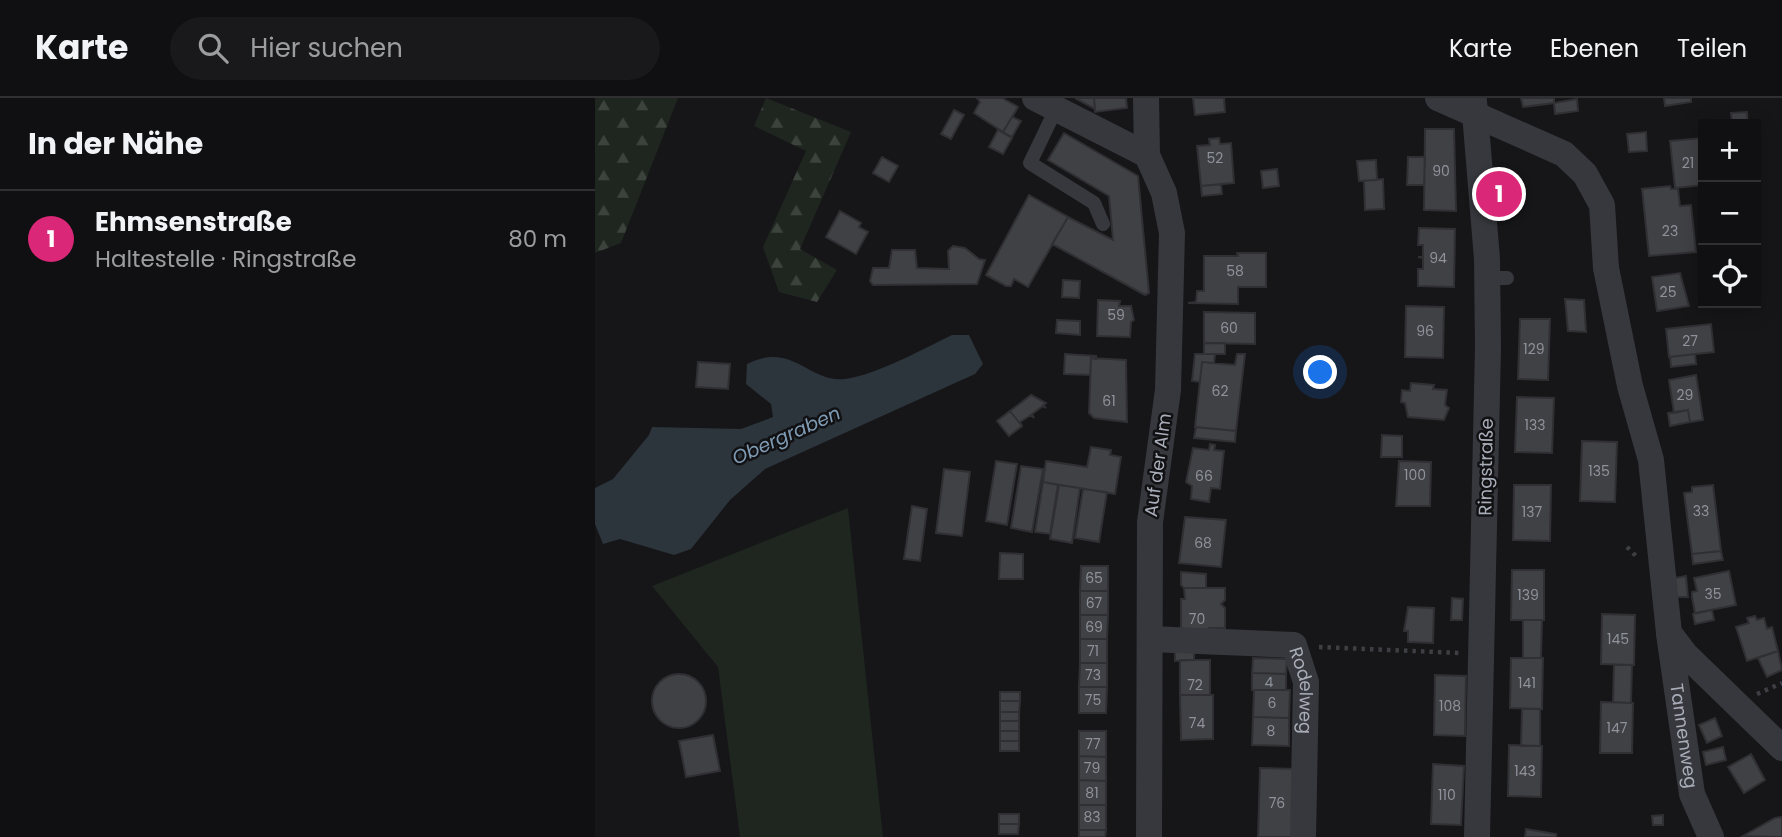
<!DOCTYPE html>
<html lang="de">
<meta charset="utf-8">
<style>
:root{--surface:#101012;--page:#19191b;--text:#f1f3f6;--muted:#9c9d9f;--line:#303032;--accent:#db2777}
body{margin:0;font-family:Poppins,sans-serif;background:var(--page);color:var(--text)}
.controls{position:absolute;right:21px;top:21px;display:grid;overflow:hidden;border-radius:0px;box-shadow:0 4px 18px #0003}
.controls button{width:63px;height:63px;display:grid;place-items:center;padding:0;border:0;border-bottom:2px solid var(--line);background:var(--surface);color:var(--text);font:35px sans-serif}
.you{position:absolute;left:726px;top:275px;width:24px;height:24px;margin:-18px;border:5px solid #fff;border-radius:50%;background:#1a73e8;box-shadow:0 0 0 10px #1a73e833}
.badge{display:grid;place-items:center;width:46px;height:46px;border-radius:50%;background:var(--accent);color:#fff;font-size:23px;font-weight:700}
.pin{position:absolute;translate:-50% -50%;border:4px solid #fff;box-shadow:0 2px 7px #0006}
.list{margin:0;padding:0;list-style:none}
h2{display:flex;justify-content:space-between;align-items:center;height:91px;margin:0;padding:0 28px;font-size:30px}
h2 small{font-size:23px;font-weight:400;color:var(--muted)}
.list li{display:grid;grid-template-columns:46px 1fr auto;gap:21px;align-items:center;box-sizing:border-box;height:98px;padding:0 28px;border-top:2px solid var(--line)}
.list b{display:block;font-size:26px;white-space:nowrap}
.list p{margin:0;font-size:23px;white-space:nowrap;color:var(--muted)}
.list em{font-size:23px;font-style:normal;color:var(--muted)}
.icon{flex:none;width:38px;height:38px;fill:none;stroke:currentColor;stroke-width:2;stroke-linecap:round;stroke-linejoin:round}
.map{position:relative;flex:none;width:1187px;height:739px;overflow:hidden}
header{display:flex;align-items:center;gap:42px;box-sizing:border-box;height:98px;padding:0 35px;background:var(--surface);border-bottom:2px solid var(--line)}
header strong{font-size:33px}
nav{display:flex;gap:38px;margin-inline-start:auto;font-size:24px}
.search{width:490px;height:63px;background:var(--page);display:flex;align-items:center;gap:18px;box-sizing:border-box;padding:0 24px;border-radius:38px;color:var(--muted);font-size:26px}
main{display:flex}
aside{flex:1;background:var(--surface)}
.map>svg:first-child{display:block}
</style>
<header>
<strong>Karte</strong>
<div class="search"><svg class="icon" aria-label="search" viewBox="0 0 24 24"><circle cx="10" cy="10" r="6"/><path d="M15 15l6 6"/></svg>Hier suchen</div>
<nav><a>Karte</a><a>Ebenen</a><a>Teilen</a></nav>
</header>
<main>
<aside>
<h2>In der Nähe<small></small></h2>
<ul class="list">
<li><span class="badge">1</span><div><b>Ehmsenstraße</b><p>Haltestelle · Ringstraße</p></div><em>80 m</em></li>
</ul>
</aside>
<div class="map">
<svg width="1187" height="739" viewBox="0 0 1187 739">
<defs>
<pattern id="forest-firs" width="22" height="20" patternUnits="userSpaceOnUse" patternTransform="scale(1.75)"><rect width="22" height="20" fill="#1e261f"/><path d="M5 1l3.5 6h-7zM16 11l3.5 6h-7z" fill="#3c433d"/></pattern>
</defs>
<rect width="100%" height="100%" fill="#161618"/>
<path fill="#1e261f" d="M253,410L288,739H145L123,569L57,488Z"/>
<path fill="url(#forest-firs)" d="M0,0H83L26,145L0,155Z
M171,0L256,34L205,151L242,172L222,204L184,194L168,149L211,53L159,28Z"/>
<path fill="#2c353c" d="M357,237H374L388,266L380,276L170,371L135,402L96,451L79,457L25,441L8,446L0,426V390L18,381L54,337L57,329L146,331L178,319L176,306L151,286L152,266C198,243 213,285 250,281C281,277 328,251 357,237Z"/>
<path fill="#404145" stroke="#303034" stroke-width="2" d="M382,0H407L423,9L408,34L379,15L385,4Z
M480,0H499L500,11Z
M499,0H531L532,10L500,14Z
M598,0H629L630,14L600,17Z
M926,0H959V5L928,9Z
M1069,0H1096V4L1070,8Z
M982,1L983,13L960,16L959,5Z
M359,12L369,17L356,41L346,36Z
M1152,14L1153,26H1137L1136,15Z
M417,19L426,23L417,39L408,34Z
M830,31H859L861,113L829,112Z
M403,32L417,40L408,56L394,49Z
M1051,34L1052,53L1034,54L1032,36Z
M469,35L543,78L554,195L550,197L457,146L473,119L518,142L514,98L453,62Z
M624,40L625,46L636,45L639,85L606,88L602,48L615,47L614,41Z
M1108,40V87L1080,90L1075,43Z
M287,59L303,68L294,84L278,75Z
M813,59H830L829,87H812Z
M781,62L782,82L764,83L762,63Z
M682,71L684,88L668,90L666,73Z
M788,81L789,111L770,112L769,83Z
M626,86L627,96L607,98L606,88Z
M1075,88L1076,91H1083L1085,108L1096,107L1101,154L1054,158L1047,91Z
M434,97L473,119L433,189L419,181L416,188H411L391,177Z
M245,113L266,125L264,129L273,134L261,156L231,139Z
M824,130L860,131L859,189L823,188V171H828V160L823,159H828V147H823Z
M358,148L370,150L384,161L390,162L382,186L278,187L275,183L278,170H294L297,152H320L322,170L354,171L353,153Z
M642,155H671V189H643V206L593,205L601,204L602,193H609V158H643Z
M1085,175L1094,208L1062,213L1057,179Z
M468,182L485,183L484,200L467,199Z
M970,201L989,202L991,234L973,233Z
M503,202L525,203L524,208H536L539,222L536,224L535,239L502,238Z
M811,208L849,209L848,260L810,259Z
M609,214L660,215V246L609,245Z
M925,221H955L953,282L923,281Z
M462,222L485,223V237L461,235Z
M1116,226L1119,254L1074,259L1071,231Z
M609,245H630V256H609Z
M470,256L501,258V261L496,260L495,277L469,276Z
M600,256H620L619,265L607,264L605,284L597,283Z
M642,256H650L641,333L600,329L607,264L640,267Z
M1100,256L1101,266L1076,269L1075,259Z
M496,260L531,262L532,324L499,320L494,315Z
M103,264L135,266L133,291L101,289Z
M1101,277L1108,322L1095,324L1093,312L1079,315L1074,282Z
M816,285L839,287L838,291L852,292L850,307L854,310L849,322L813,319L810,305L806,304L807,292L815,293Z
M436,297L451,305L448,307L451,310L448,308L437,316L439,320L436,317L425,324L427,328L415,313Z
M922,299L959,300L957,355L920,354Z
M1093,312L1095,324L1075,328L1073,315Z
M415,313L427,328L414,338L402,323Z
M601,329L641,333L640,344L599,340Z
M787,337L807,338V359H786Z
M987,343L1022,344L1020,404L985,403Z
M615,346L620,347L619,352L629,353L625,391L616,390L614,404L596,401L597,388L591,384L598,350L614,352Z
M496,349L516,352L515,357L526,359L520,396L448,384L451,363L492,369Z
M401,363L422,366L412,427L391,423Z
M804,363L836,364L835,408H801Z
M426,368L448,371L437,434L416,430Z
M349,371L375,374L367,438L341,435Z
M448,384L463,387L455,436L440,434Z
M464,387L485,390L477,445L455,441Z
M919,387H956L955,443L918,442Z
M1118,387L1126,453L1097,456L1089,395L1097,394V389Z
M488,391L512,394L504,444L480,440Z
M317,408L332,411L325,463L309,461Z
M590,419L631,422L626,469L584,465Z
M1126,453L1128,462L1098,466L1097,456Z
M405,455L428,456V481H404Z
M486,468H513V493H485Z
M917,472H949V522H916Z
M1134,473L1141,507L1100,515L1097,499V494L1102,493L1099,480Z
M586,474L611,476V490H589L586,487Z
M1091,478L1093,499H1081L1080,480Z
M589,490H630V502L626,506L630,510V530H614V538L586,530V501H590Z
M485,493H513V517H485Z
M857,500L868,501L867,522H856Z
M813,509L839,510L838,545L813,544V533H809Z
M1117,512L1119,522L1100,526L1098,516Z
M1007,516L1040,517L1039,567L1006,566Z
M485,517H513L512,541H485Z
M1160,518L1162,522L1169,520L1172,531L1177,529L1183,553L1152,563L1141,529L1154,525L1152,520Z
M928,522H947L946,560H928Z
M485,541H512V565H485Z
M580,553H599V562L580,563Z
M1183,553L1187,572L1172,579L1163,560Z
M658,560L692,561L691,576L657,575Z
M916,560H948L947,611L915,610Z
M585,562H615V597H585Z
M485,565H512V589H484Z
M1019,567H1037L1036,605L1018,604Z
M657,575L691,576V592H657Z
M57 603a27 27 0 1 1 54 0a27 27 0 1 1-54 0Z
M840,577L871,578L870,638L839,637Z
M484,589H512L511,615H484Z
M659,592H695L694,620L658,619Z
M405,594H425V603H405Z
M585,597H618V641L586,642Z
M405,603H425L424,614H405Z
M1006,604L1038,605L1037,655H1005Z
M927,611H945V648H926Z
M405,614H424V623H405Z
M658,619L694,620V648L657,647Z
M1120,620L1127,638L1112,645L1104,627Z
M405,623H424V633H405Z
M405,633H424V643H405Z
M484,633H511V659L484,658Z
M118,637L125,673L91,679L84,643Z
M405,643H424V653H405Z
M914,647L947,648L946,699L913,698Z
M1128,649L1131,662L1111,667L1108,654Z
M1156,656L1170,682L1149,695L1133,669Z
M484,658L511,659V683L484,682Z
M838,666L869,668L866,727L836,726Z
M665,670L701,671L699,739H663Z
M484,682L511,683V707H484Z
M484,707H511V732H484Z
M404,716H424V726H404Z
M1068,717V727H1058L1057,718Z
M1187,719V739L1148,738L1180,720Z
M404,726H424L423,736H404Z
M931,731L961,736V739H930Z
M484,732H511L510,739H484Z"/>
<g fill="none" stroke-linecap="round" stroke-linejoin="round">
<path stroke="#3d3f44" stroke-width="4.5" stroke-dasharray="3.5 5" stroke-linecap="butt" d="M1032,449L1041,458
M724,549L865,555
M1162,596L1187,585"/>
<path stroke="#37383d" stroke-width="14" d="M461,11L435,65L499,105L508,126
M892,180H912"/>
<g stroke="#37383d" stroke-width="26">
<path d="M440,0L552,57"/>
<path d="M551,0L552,57L569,95L577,135L573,292L555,424L554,739"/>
<path d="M843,0L969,56L990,76L1007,107L1011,170L1035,288L1056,362L1074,535L1090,556L1187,650"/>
<path d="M879,3L892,161L893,249L882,739"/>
<path id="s1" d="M1074,536L1097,696L1116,739"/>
<path id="s2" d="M555,541L699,547L711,584L708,739"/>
</g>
</g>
<g text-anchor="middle" stroke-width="5" stroke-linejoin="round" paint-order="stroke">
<g font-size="14" fill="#8e929b">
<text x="620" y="65">52</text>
<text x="1093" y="70">21</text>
<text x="846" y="78">90</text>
<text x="1075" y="138">23</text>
<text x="843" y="165">94</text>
<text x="640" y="178">58</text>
<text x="1073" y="199">25</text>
<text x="521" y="222">59</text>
<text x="634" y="235">60</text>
<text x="830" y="238">96</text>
<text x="1095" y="248">27</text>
<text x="939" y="256">129</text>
<text x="625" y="298">62</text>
<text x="1090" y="302">29</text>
<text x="514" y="308">61</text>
<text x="940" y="332">133</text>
<text x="1004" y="378">135</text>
<text x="820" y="382">100</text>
<text x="609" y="383">66</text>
<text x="1106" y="418">33</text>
<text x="937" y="419">137</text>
<text x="608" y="450">68</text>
<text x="499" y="485">65</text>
<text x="1118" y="501">35</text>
<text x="933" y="502">139</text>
<text x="499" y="510">67</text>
<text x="602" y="526">70</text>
<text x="499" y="534">69</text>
<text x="1023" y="546">145</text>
<text x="498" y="558">71</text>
<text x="498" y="582">73</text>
<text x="674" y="589">4</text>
<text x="932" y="590">141</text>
<text x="600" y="592">72</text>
<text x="498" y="607">75</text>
<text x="677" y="610">6</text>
<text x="855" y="613">108</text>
<text x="602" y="630">74</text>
<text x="1022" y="635">147</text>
<text x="676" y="638">8</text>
<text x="498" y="651">77</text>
<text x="497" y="675">79</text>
<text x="930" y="678">143</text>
<text x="497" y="700">81</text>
<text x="852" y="702">110</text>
<text x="682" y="710">76</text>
<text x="497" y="724">83</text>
</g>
<g font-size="18" fill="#a8adb8" stroke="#111113">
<text transform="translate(563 367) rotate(-82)" y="6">Auf der Alm</text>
<text transform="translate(891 369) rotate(-89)" y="6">Ringstraße</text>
<text dy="6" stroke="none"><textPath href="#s2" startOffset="191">Rodelweg</textPath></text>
<text dy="6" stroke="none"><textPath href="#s1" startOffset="103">Tannenweg</textPath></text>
</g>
<g font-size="19" font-style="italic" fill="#7f9bb3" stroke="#111113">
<text transform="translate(191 337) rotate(-24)" y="7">Obergraben</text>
</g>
</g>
</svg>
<div class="controls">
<button>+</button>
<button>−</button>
<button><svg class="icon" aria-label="locate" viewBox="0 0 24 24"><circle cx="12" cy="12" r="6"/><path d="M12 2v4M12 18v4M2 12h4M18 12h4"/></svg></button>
</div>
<div class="you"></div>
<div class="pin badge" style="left:904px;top:96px">1</div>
</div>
</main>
